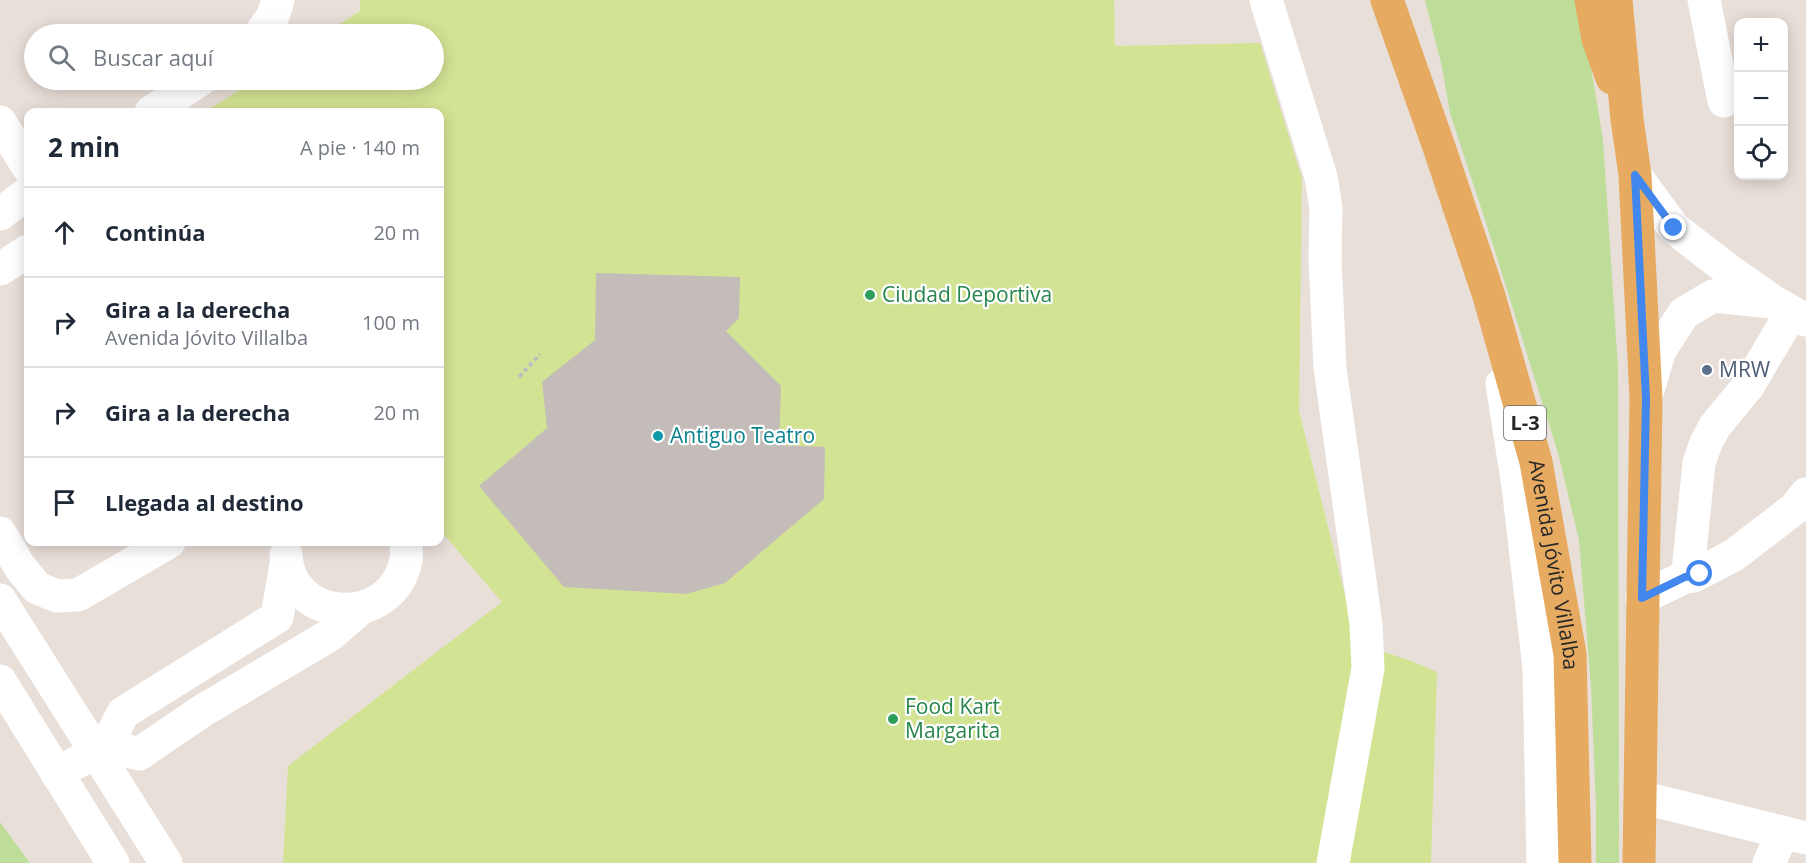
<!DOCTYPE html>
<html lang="es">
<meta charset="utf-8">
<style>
:root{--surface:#fff;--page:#f6f6f7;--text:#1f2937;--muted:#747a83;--line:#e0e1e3}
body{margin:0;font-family:"Open Sans",sans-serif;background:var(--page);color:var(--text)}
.controls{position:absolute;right:18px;top:18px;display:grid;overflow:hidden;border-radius:12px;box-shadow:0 3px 15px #0003}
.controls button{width:54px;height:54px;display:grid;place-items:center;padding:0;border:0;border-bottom:2px solid var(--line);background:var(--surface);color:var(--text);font:30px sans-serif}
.stop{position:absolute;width:18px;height:18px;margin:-14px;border:4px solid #4287ed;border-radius:50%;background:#fff}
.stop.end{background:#4287ed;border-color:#fff;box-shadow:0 2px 6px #0008}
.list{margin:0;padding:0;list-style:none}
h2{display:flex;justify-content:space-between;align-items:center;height:78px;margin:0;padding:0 24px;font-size:26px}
h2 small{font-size:20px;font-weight:400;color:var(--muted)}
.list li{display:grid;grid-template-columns:39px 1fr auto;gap:18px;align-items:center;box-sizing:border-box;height:90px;padding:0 24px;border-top:2px solid var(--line)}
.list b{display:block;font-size:22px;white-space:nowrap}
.list p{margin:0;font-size:20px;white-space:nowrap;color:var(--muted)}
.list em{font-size:20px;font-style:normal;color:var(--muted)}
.icon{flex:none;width:33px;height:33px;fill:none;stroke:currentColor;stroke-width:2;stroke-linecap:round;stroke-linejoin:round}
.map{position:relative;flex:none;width:1806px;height:863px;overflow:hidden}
.search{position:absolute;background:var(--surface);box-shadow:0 3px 15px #0003;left:24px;top:24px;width:420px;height:66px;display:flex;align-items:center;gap:15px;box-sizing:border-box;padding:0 21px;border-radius:33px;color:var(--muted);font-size:22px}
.panel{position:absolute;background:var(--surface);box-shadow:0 3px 15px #0003;left:24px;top:108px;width:420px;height:438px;border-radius:12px}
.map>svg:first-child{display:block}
</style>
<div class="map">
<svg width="1806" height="863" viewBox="0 0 1806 863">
<rect width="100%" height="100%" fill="#e9dfd9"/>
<path fill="#bedd98" d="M1425,0H1580L1603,140L1618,368L1619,863H1596V805L1591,686L1579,540L1558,453L1488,229L1450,113L1442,67Z
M0,822L30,863H0Z"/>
<path fill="#d3e394" d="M360,0H1114L1115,46L1260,43L1302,179L1299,411L1357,643L1411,661L1437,672L1431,863H283L288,766L502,602L440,530V112H205L255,80H434V34H324L360,11Z"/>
<path fill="#c4bcb9" d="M596,273L740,277L739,318L726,331L781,386L779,445L825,447L824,499L725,583L686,594L564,587L479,486L547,428L542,382L595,340Z"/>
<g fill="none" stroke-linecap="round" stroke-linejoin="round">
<path stroke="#bebebe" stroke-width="4" stroke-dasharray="4.5 3" stroke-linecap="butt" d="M519,377L540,354"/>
<path stroke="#fff" stroke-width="33" d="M1266,0L1321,177L1326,208L1325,259L1330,368L1366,624L1368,668L1333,863
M1704,0L1724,101
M260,34L273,16L278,0
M151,112L200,80
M0,122L28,167
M1635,175L1674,228L1727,269L1774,302L1806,320
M0,214L28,193
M0,269L28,251
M1502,384L1518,486L1539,668L1543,863
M1647,393L1660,350L1684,313L1713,296L1772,302
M0,533L20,567L37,588L57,596L78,595L169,542
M286,555C289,623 392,630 406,560C407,554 406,547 406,542
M1685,577L1694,576L1734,555L1794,509L1806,494
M1642,598L1681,579L1688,572L1699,463L1706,443L1715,426L1748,386L1792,312
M0,600L166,863
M0,681L113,863
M107,745L139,754L202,711L330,635L360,609
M57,774L107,745L123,713L277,617L286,564
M1640,797L1806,838
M1769,863L1783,832"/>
<g stroke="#e6aa61" stroke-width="33">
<path id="s1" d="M1387,0L1439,147L1489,296L1536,462L1570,654L1575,863"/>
<path d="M1591,0L1598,39L1612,78"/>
<path d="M1616,0L1627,119L1635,175L1646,399L1639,863"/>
</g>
</g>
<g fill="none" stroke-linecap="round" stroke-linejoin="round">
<path stroke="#4287ed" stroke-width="8" d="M1674,228L1635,175L1646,399L1642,598L1685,577L1694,576L1700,574"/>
</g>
<g fill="#2e9e5b" stroke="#fff" stroke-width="2">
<circle cx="870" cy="295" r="6"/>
<circle cx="893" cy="719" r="6"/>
</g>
<circle fill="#5c6f8a" stroke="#fff" stroke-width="2" cx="1707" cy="370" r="6"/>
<circle fill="#0f9aa8" stroke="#fff" stroke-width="2" cx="658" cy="436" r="6"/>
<g text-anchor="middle" stroke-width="4.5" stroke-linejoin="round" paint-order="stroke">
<rect fill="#fff" stroke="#686868" stroke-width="1.5" x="1504" y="406" width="42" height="34" rx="4.5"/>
<g font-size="20" font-weight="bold" fill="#272727">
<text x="1525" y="430">L-3</text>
</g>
<g font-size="21" fill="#27864d" stroke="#fff" text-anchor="start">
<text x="882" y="302">Ciudad Deportiva</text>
<text x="905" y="714">Food Kart<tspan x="905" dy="24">Margarita</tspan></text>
</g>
<g font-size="21" fill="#4e5e75" stroke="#fff" text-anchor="start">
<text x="1719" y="377">MRW</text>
</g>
<g font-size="21" fill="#0d838f" stroke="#fff" text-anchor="start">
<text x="670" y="443">Antiguo Teatro</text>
</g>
<g font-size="21" fill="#272727" stroke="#fff">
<text dy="7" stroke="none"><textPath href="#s1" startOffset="590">Avenida Jóvito Villalba</textPath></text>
</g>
</g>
</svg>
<div class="controls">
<button>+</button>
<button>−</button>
<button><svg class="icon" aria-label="locate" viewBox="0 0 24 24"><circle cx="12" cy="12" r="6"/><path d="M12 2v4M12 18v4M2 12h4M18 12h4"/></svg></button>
</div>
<div class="stop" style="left:1700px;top:574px"></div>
<div class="stop end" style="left:1674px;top:228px"></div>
<div class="search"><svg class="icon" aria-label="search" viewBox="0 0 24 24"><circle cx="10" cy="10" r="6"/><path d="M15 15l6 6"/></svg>Buscar aquí</div>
<section class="panel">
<h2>2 min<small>A pie · 140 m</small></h2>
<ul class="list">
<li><svg class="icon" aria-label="ahead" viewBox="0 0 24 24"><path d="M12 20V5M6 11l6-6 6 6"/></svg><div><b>Continúa</b></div><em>20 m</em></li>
<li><svg class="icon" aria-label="right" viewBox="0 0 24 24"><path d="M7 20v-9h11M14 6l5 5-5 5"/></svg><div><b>Gira a la derecha</b><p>Avenida Jóvito Villalba</p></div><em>100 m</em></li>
<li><svg class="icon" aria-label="right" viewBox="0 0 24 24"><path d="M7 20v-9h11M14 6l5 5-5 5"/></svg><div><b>Gira a la derecha</b></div><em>20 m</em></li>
<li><svg class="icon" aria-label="arrive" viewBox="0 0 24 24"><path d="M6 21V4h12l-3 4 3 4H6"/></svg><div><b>Llegada al destino</b></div></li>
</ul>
</section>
</div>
